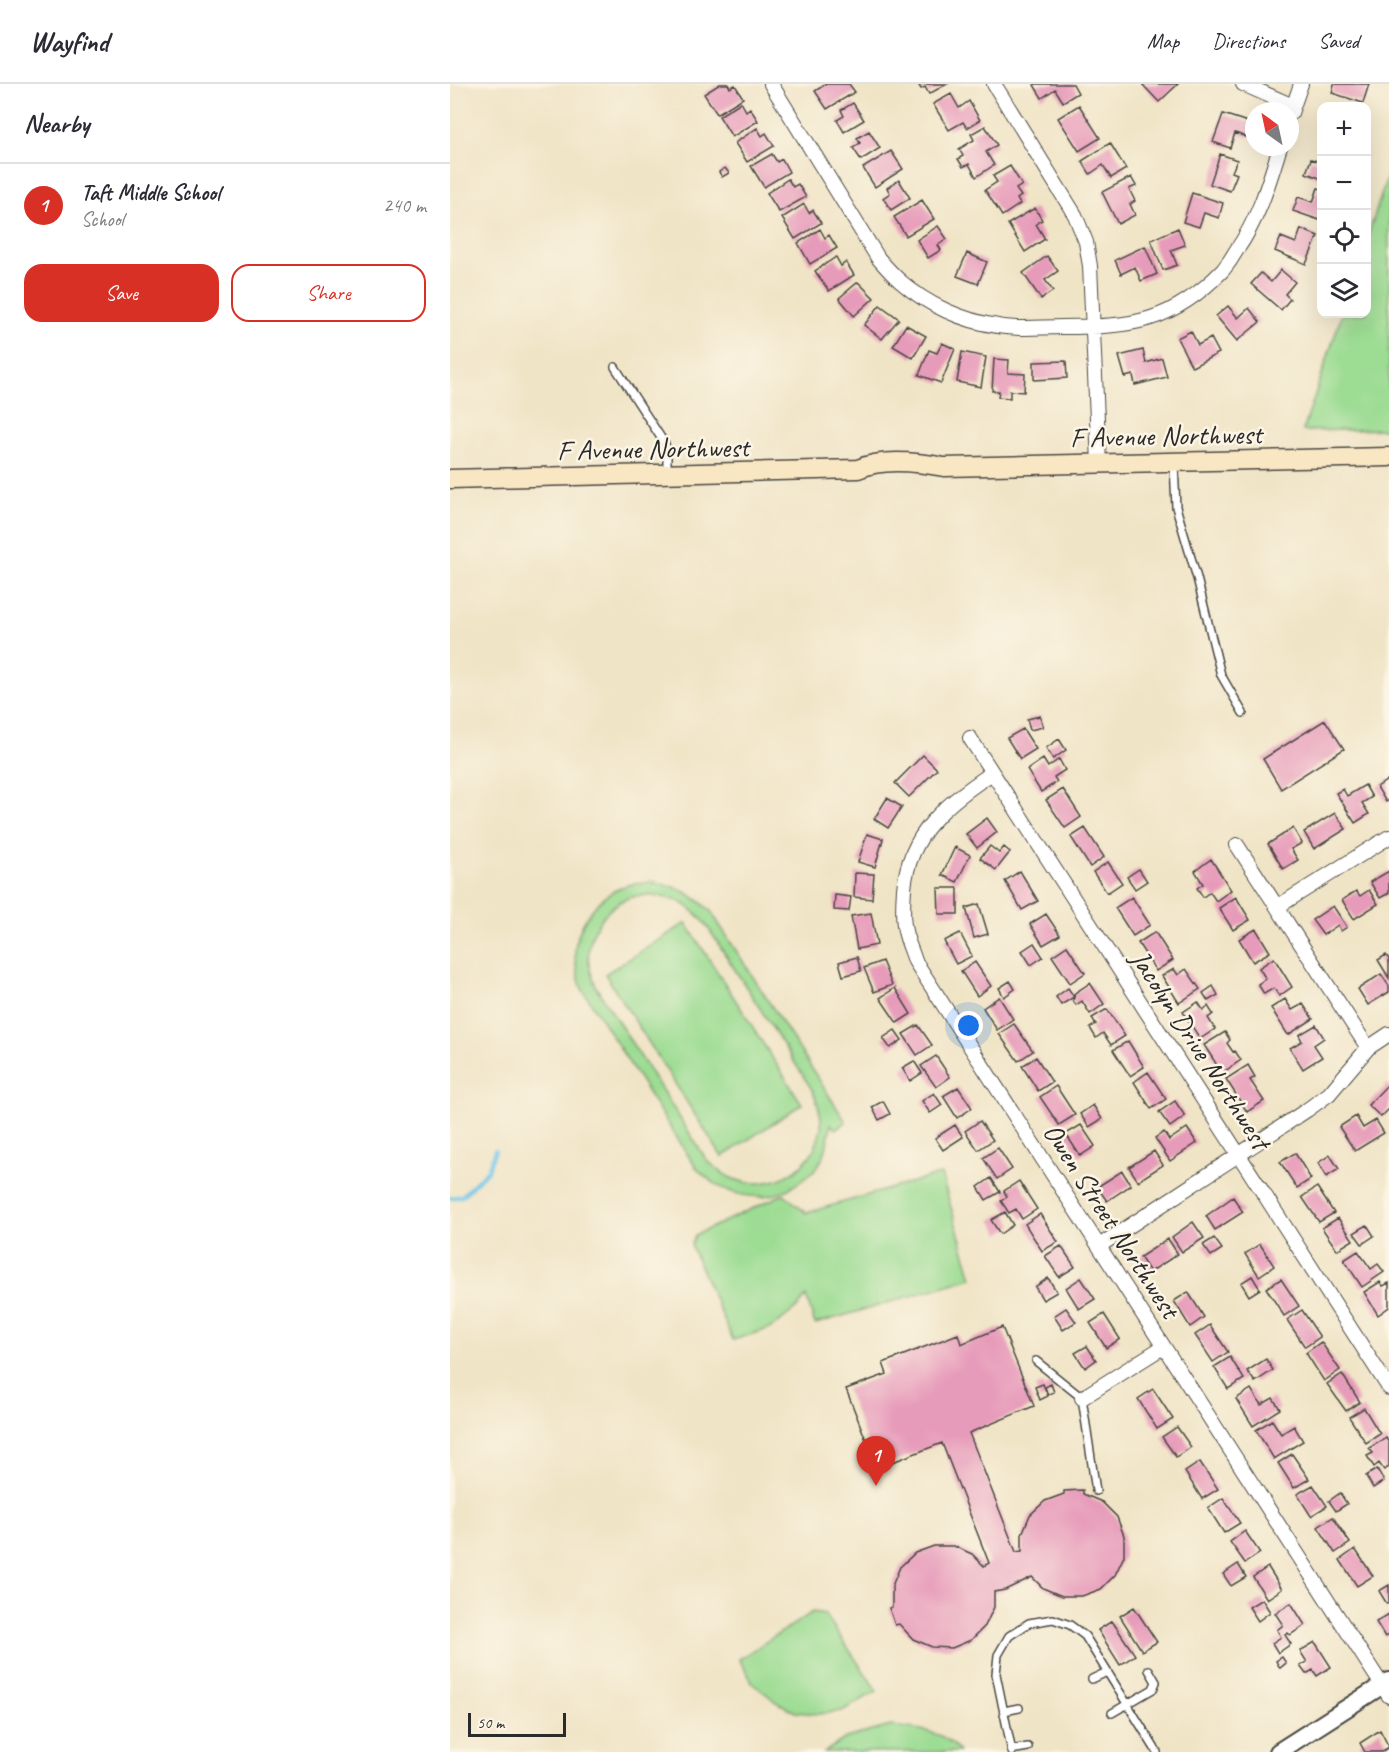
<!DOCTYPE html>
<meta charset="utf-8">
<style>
:root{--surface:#fff;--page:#f2f2f3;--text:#2b2b33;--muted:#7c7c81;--line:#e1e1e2;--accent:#d93025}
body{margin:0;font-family:Caveat,sans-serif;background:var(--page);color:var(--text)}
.controls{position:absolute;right:18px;top:18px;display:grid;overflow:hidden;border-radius:12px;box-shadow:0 6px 24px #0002}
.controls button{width:54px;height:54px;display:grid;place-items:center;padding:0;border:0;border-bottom:2px solid var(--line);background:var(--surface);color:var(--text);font:30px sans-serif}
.compass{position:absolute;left:795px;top:18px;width:54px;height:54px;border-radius:50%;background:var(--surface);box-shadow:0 6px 24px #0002;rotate:327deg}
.scale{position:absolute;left:18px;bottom:15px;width:98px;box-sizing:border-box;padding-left:6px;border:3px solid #2b2b2b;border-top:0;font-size:16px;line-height:21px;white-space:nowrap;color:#2b2b2b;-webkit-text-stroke:4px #fcf5e5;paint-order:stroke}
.you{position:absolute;left:519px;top:942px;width:21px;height:21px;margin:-15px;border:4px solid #fff;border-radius:50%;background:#1a73e8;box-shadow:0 0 0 9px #1a73e833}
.badge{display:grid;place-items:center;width:39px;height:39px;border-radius:50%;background:var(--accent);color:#fff;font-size:20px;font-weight:700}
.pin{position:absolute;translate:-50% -50px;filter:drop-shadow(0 2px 3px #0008)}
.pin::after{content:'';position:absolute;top:32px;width:21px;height:18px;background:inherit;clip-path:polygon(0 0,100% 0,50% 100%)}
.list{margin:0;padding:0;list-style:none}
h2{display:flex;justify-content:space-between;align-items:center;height:78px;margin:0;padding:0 24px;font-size:26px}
h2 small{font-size:20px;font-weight:400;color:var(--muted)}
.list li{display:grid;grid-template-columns:39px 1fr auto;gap:18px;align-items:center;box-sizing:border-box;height:84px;padding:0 24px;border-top:2px solid var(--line)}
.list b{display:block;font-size:22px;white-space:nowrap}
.list p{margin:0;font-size:20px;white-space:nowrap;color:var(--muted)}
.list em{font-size:20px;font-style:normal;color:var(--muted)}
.actions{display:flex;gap:12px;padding:18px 24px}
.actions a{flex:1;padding:14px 0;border:2px solid var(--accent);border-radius:18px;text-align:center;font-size:21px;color:var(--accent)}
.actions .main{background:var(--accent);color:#fff}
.icon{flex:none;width:33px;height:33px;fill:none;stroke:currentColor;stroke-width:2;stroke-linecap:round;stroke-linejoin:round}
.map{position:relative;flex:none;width:939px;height:1668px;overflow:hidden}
header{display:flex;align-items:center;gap:36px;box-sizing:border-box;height:84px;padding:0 30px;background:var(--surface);border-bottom:2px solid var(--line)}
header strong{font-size:28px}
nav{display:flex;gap:33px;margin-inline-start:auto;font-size:21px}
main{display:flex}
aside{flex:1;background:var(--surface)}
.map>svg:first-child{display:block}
</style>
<header>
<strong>Wayfind</strong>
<nav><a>Map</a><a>Directions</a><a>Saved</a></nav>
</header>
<main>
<aside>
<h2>Nearby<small></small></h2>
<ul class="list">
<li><span class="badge">1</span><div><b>Taft Middle School</b><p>School</p></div><em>240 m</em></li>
</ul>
<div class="actions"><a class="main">Save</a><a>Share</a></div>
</aside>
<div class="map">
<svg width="939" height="1668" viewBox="0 0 939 1668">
<rect width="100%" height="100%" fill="#fcf5e5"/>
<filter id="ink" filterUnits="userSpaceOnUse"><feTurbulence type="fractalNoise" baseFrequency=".0167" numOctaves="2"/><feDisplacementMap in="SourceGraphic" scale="12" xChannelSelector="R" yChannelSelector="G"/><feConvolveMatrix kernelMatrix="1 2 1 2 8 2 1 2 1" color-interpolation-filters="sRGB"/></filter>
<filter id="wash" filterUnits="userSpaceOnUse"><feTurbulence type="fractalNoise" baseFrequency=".008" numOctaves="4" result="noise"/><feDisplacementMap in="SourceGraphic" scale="24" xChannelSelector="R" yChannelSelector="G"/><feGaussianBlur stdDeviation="1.35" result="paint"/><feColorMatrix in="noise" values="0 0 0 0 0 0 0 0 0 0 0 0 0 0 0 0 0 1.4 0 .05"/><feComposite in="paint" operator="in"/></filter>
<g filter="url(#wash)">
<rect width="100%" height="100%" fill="#f0e4c6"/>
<path fill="#9cdc93" stroke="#64845f" stroke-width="1.5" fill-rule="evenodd" d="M939,87V345L853,347L892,230H916L917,155Z
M200,798C225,800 242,810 260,826L396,1038L385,1045L381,1040C378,1054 377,1069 369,1080C364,1088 355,1094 348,1099C314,1124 271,1112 245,1082L132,905C127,890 123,874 126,859C131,836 149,812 172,803C181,799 190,799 200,798ZM197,811C225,813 236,817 255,839L363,1007C367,1018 372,1030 371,1043C366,1084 324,1108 286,1096C274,1092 264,1083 256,1075L146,903C144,896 140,888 139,880C135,853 153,824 178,814C184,812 191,812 197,811Z
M236,839L352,1020L272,1073L155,890Z
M491,1090L522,1194L365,1240L356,1212L348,1223L321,1244L283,1256L241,1162L245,1151L334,1110L356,1129Z
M363,1528L375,1530L427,1607L392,1627L368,1630L345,1628L325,1617L303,1599L289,1575Z
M441,1642C465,1645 494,1645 509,1668H374L396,1654Z"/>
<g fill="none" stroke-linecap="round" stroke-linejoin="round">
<path stroke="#6ac4e8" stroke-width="4" d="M0,1114L12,1112L38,1086L45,1066"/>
</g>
<g id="blocks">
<path fill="#e79bba" d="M270,0H278L280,4L285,1L293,14L267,30L254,10Z
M376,0H399L405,8L377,25L365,7Z
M468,0H497L479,10L475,3L471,5Z
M586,0H623L628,9L613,18L605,5L592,14L584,1Z
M692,0H728L709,18Z
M884,0H919L913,19L882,9Z
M501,10L509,24L519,17L530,36L517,44L513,38L499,46L483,20Z
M291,18L296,27L300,24L308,37L282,53L269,32Z
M403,19L414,36L394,48L387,36L394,32L391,26Z
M629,21L650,54L629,67L608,34Z
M773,30L804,40L799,54L785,49L780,64L763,58Z
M535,42L547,61L536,68L544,81L526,93L519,80L513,83L508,75L513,72L509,65L524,56L521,50Z
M307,44L312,52L316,49L324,62L297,78L285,59Z
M419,47L430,64L411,76L403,64L410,59L407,54Z
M660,59L676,85L661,94L653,81L640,90L632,77Z
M441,67L453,85L425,103L413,84Z
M322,70L327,78L332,75L339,88L314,103L301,82Z
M770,70L787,76L782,88L787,90L780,107L760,100Z
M861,75L872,79V95L856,89Z
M560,82L572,101L566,105L571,112L567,115L570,120L552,132L535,106L547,98L543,92Z
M275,84L279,89L272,93L269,88Z
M681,93L686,102L679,105L685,117L680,120L685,131L668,140L652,108Z
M338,95L343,103L348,100L356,113L329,128L317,109Z
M449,96L460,114L441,126L433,114L440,109L437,104Z
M868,104L872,105V137L843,127L848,113L863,118Z
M742,109L773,119L769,134L754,129L749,143L733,138Z
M472,116L484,135L456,152L444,133Z
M354,120L359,129L363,126L371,139L345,155L332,134Z
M585,124L592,136L586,140L595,155L575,168L558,140Z
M488,142L497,155L488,161L491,166L478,174L467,156Z
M728,144L735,161L721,166L727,181L713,186L701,156Z
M370,145L375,154L379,151L387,164L360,180L348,159Z
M851,145L868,152L856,180L825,167L831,153L846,159Z
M695,162L707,190L691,197L685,183L671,190L665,176Z
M517,169L537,178L528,200L507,192Z
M597,172L608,187L595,196L603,207L591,215L573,189Z
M386,173L391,182L396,178L404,191L379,207L365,187Z
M831,186L845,198L835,210L840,215L831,226L801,200L811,189L821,198Z
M408,198L424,214L404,232L389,214Z
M430,221L449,235L432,255L414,241Z
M778,222L788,234L799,224L810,238L787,257L766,232Z
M456,241L476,252L463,274L443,262Z
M741,247L748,261L761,254L769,269L742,283L727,254Z
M492,259L505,265L491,299L469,291L479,266L487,269Z
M693,266L696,279L712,274L717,293L685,301L683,291L675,293L669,272Z
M512,268L536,273L531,303L507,298Z
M544,275L559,276L558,289L575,290L574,308L560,307V314L548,313L549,307H542Z
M616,277L617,294L584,296V278Z
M590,632L593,643L580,646L577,635Z
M875,636L894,665L831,705L813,675Z
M573,645L586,665L570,675L557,654Z
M609,655L616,666L603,675L596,664Z
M473,671L487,685L459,713L445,699Z
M593,675L598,683L609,675L615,686L604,693L607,698L591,708L577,686Z
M939,695V716L936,718L927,703Z
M915,701L922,713L912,719L919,730L905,739L886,709L893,705L897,712Z
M613,705L631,733L615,744L596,716Z
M437,714L452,723L438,744L424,735Z
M885,729L896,745L864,765L854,748Z
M537,734L547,748L527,764L516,750Z
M635,744L654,773L640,783L621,753Z
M843,744L852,759L841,765L848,776L833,785L818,760Z
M417,750L433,755L425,783L408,778Z
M540,762L549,769L554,763L560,768L546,786L530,774Z
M505,763L520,771L507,798L492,791Z
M761,775L781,806L766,817L760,808L753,813L747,804L753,800L745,787Z
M658,778L672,799L657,809L643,788Z
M689,785L697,797L685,805L677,793Z
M570,787L588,817L572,826L555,797Z
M939,787V809L930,814L920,798Z
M405,789L424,790L422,815L404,813Z
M488,804H508V830H489Z
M919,806L928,820L904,835L892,816L906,807L910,812Z
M385,811L401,813L399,827L384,826Z
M682,813L700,841L683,852L665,824Z
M786,813L800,836L783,846L769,824Z
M529,820L538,850L524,854L516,824Z
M883,822L897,843L891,847L888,841L873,851L862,836Z
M421,829L427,861L407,865L401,832Z
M596,830L610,851L593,861L580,840Z
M806,845L820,868L803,878L789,855Z
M705,848L723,876L706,887L688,859Z
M510,849L522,872L506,880L494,857Z
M584,859L593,873L581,881L572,867Z
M617,862L635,889L620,899L602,872Z
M936,871L939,875V894L928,876Z
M407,873L411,887L393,892L389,878Z
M824,874L842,903L829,912L824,904L814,910L808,900L816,895L809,884Z
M432,877L442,901L424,908L414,884Z
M525,878L541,902L527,912L511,887Z
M724,885L728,891L736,885L750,905L729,919L712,892Z
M931,890L939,902V908L918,921L908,905Z
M560,897L565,905L554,913L549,904Z
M640,899L654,920L640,930L632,917L626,921L623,917L625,909Z
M763,902L768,911L758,917L753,909Z
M445,904L461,930L447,939L430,914Z
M618,904L624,913L611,921L606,913Z
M549,913L563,935L547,946L533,924Z
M835,915L842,926L853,920L863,935L838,951L821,924Z
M748,918L753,926L758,922L763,930L758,934L765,945L750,955L733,928Z
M657,925L675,952L661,961L653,949L646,954L640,944L646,940L642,934Z
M564,940L583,967L568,977L549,950Z
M468,941L482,961L467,971L453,950Z
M866,941L874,954L864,961L872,973L853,985L840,964L852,957L849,951Z
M445,946L452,956L440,964L433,954Z
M775,948L780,956L777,959L783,968L785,967L791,976L772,989L754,961Z
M678,957L694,983L680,992L663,966Z
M486,972L500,993L486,1003L471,982Z
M586,973L602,998L588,1007L572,982Z
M464,977L472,989L460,997L452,984Z
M798,981L805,993L800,996L814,1017L797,1028L776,995Z
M698,988L716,1015L701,1025L684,998Z
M939,999V1025L931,1033L918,1021Z
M606,1002L625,1031L609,1041L590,1013Z
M508,1003L522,1024L507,1034L493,1012Z
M484,1009L492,1021L480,1029L472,1017Z
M433,1017L440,1030L429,1036L422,1023Z
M725,1017L735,1032L720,1043L709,1028Z
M643,1021L652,1035L639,1043L630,1030Z
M906,1032L913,1044L926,1036L934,1049L905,1067L889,1043Z
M530,1037L543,1056L528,1066L515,1047Z
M505,1041L513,1053L493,1066L485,1054Z
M631,1041L645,1062L630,1072L616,1050Z
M737,1044L747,1059L720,1077L705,1054L714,1048L719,1056Z
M548,1064L562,1085L547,1095L533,1074Z
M704,1067L713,1081L688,1097L679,1083Z
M845,1069L861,1095L847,1104L830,1078Z
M880,1071L889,1085L876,1093L868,1079Z
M672,1087L681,1101L657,1117L647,1103Z
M541,1094L550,1108L536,1116L528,1103Z
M569,1097L587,1125L572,1135L566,1125L559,1129L551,1117L557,1113L554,1107Z
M867,1103L884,1129L869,1138L852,1113Z
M783,1113L793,1128L765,1146L756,1132Z
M555,1128L563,1141L550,1150L541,1136Z
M590,1130L608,1158L592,1167L575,1140Z
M888,1134L903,1156L887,1166L872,1144Z
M743,1138L754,1154L732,1168L722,1153Z
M917,1141L924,1152L912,1160L904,1149Z
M764,1154L772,1165L761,1172L753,1161Z
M718,1155L728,1170L700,1188L690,1173Z
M810,1160L824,1182L809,1192L795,1170Z
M611,1162L625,1183L609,1193L595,1172Z
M908,1167L921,1185L928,1180L934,1188L912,1203L894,1176Z
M802,1192L810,1205L799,1212L791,1199Z
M598,1194L607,1208L593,1216L585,1203Z
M631,1194L645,1215L629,1225L616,1204Z
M831,1195L849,1222L834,1232L816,1204Z
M930,1198L933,1202L939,1199V1223L928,1231L914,1208Z
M738,1208L754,1233L740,1243L724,1217Z
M616,1224L626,1238L613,1246L604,1232Z
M852,1226L870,1253L855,1263L837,1236Z
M654,1230L670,1255L656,1264L640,1239Z
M760,1241L778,1268L763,1278L745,1251Z
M552,1243L584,1322L519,1349L566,1468L572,1467V1450L580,1431L595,1417L614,1410V1407L633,1406V1410L652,1418L667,1433L674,1452V1472L665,1491L651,1505L632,1512H612L593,1504L582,1493L555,1506L544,1508V1523L535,1542L521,1556L502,1564L482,1563L463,1555L449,1540L445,1541L439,1524L442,1523V1502L450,1483L465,1469L484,1462H504L522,1470L534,1482L539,1479L492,1359L427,1384L396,1305L437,1290L433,1279L508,1250L511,1260Z
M871,1258L890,1286L874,1297L856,1269Z
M637,1262L646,1276L635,1284L625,1269Z
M780,1273L794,1295L778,1305L764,1283Z
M816,1275L823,1286L805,1298L797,1287Z
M892,1290L910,1318L896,1327L877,1300Z
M593,1300L598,1312L590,1316L585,1303Z
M601,1300L604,1308L598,1311L595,1303Z
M703,1305L723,1335L707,1345L688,1315Z
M801,1305L811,1321L823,1314L830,1325L803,1342L786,1315Z
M914,1324L930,1350L916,1359L899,1333Z
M822,1336L831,1350L844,1342L853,1357L824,1375L806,1346Z
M727,1343L741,1363L726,1373L712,1353Z
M936,1354L939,1359V1383L934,1386L929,1379L924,1383L917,1372L923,1369L919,1364Z
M842,1370L859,1395L844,1404L828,1379Z
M750,1378L768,1405L752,1415L735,1388Z
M927,1385L934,1397L923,1404L916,1392Z
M863,1401L877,1422L861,1432L847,1410Z
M890,1409L897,1420L886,1427L879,1417Z
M773,1414L790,1439L774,1449L758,1424Z
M883,1433L900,1459L885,1469L868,1443Z
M795,1447L810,1469L795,1479L780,1458Z
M905,1465L923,1492L907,1502L890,1476Z
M788,1480L796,1493L781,1502L773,1490Z
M818,1483L832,1505L817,1515L803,1493Z
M939,1501V1518L937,1520L929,1507Z
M812,1515L820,1528L808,1537L799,1523Z
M841,1519L855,1541L840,1551L838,1549L835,1551L841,1560L828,1569L822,1559L831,1553L827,1546L833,1541L825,1529Z
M684,1523L707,1558L692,1567L670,1532Z
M939,1530V1551L935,1553L926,1538Z
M662,1537L685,1571L670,1581L648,1546Z
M865,1558L881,1583L867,1592L863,1586L856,1590L850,1582L857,1578L850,1567Z
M832,1573L836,1579L830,1584L826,1577Z
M930,1646L939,1663L931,1668H915L910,1659Z"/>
</g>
</g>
<g filter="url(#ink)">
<use href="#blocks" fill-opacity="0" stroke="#494742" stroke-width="1.5"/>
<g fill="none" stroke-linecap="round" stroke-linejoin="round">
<g stroke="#494742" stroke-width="10">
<path id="service" d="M165,283L215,360L217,369V389
M724,380L726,423L747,494L771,591L793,629
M586,1277L632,1314L646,1407
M642,1595L657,1588
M554,1627L569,1624
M662,1629L703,1605L706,1598L699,1586
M561,1666L578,1663
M562,1668L546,1590L548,1571L559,1552L579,1539L603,1535L620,1541L635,1552L707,1668"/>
</g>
<g stroke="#494742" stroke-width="16">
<path id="minor" d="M321,0L428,174C435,182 442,190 450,197C477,221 513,237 548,242C568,246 591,243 612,243C682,243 722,239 773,186C778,180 782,174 786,167C809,134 818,101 830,63
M544,0L625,131L636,158L640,182L649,379
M793,0L843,22
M841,29L851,0
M520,654L939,1304
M542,689C498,719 459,748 454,805C453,818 452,834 455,847C457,857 462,867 465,877L939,1612
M787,761L918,964
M827,823L939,753
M649,1162L857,1026L879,1010L918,964L939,950
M632,1314L713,1263"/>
</g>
<g stroke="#494742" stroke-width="20">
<path id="tertiary" d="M828,1668L939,1597"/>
</g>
<g stroke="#494742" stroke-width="21">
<path id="secondary" d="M0,395L408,385C432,374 467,378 494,383L939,373"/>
</g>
<use href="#service" stroke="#fff" stroke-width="7"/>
<use href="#minor" stroke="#fff" stroke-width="14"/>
<use href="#tertiary" stroke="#fff" stroke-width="16"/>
<use href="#secondary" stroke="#f9e7c3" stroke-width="18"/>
</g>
</g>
<g text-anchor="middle" stroke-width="5" stroke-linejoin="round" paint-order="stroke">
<g font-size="28" fill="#2b2b2b" stroke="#fcf5e5">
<text transform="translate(716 351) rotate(-1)" y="10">F Avenue Northwest</text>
<text transform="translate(203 364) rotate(-1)" y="10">F Avenue Northwest</text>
<text transform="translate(751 965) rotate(57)" y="10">Jacolyn Drive Northwest</text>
<text transform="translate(662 1136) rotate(57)" y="10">Owen Street Northwest</text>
</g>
</g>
</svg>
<div class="controls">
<button>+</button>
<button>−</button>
<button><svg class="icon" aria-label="locate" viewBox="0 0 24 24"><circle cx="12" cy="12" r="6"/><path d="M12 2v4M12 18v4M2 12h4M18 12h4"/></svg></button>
<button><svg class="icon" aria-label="layers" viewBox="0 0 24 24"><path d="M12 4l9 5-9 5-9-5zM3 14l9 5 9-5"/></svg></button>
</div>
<svg class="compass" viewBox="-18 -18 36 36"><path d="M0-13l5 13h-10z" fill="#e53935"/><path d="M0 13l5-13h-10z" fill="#7c7c81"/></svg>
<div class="scale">50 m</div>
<div class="you"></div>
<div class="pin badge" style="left:426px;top:1402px">1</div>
</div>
</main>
